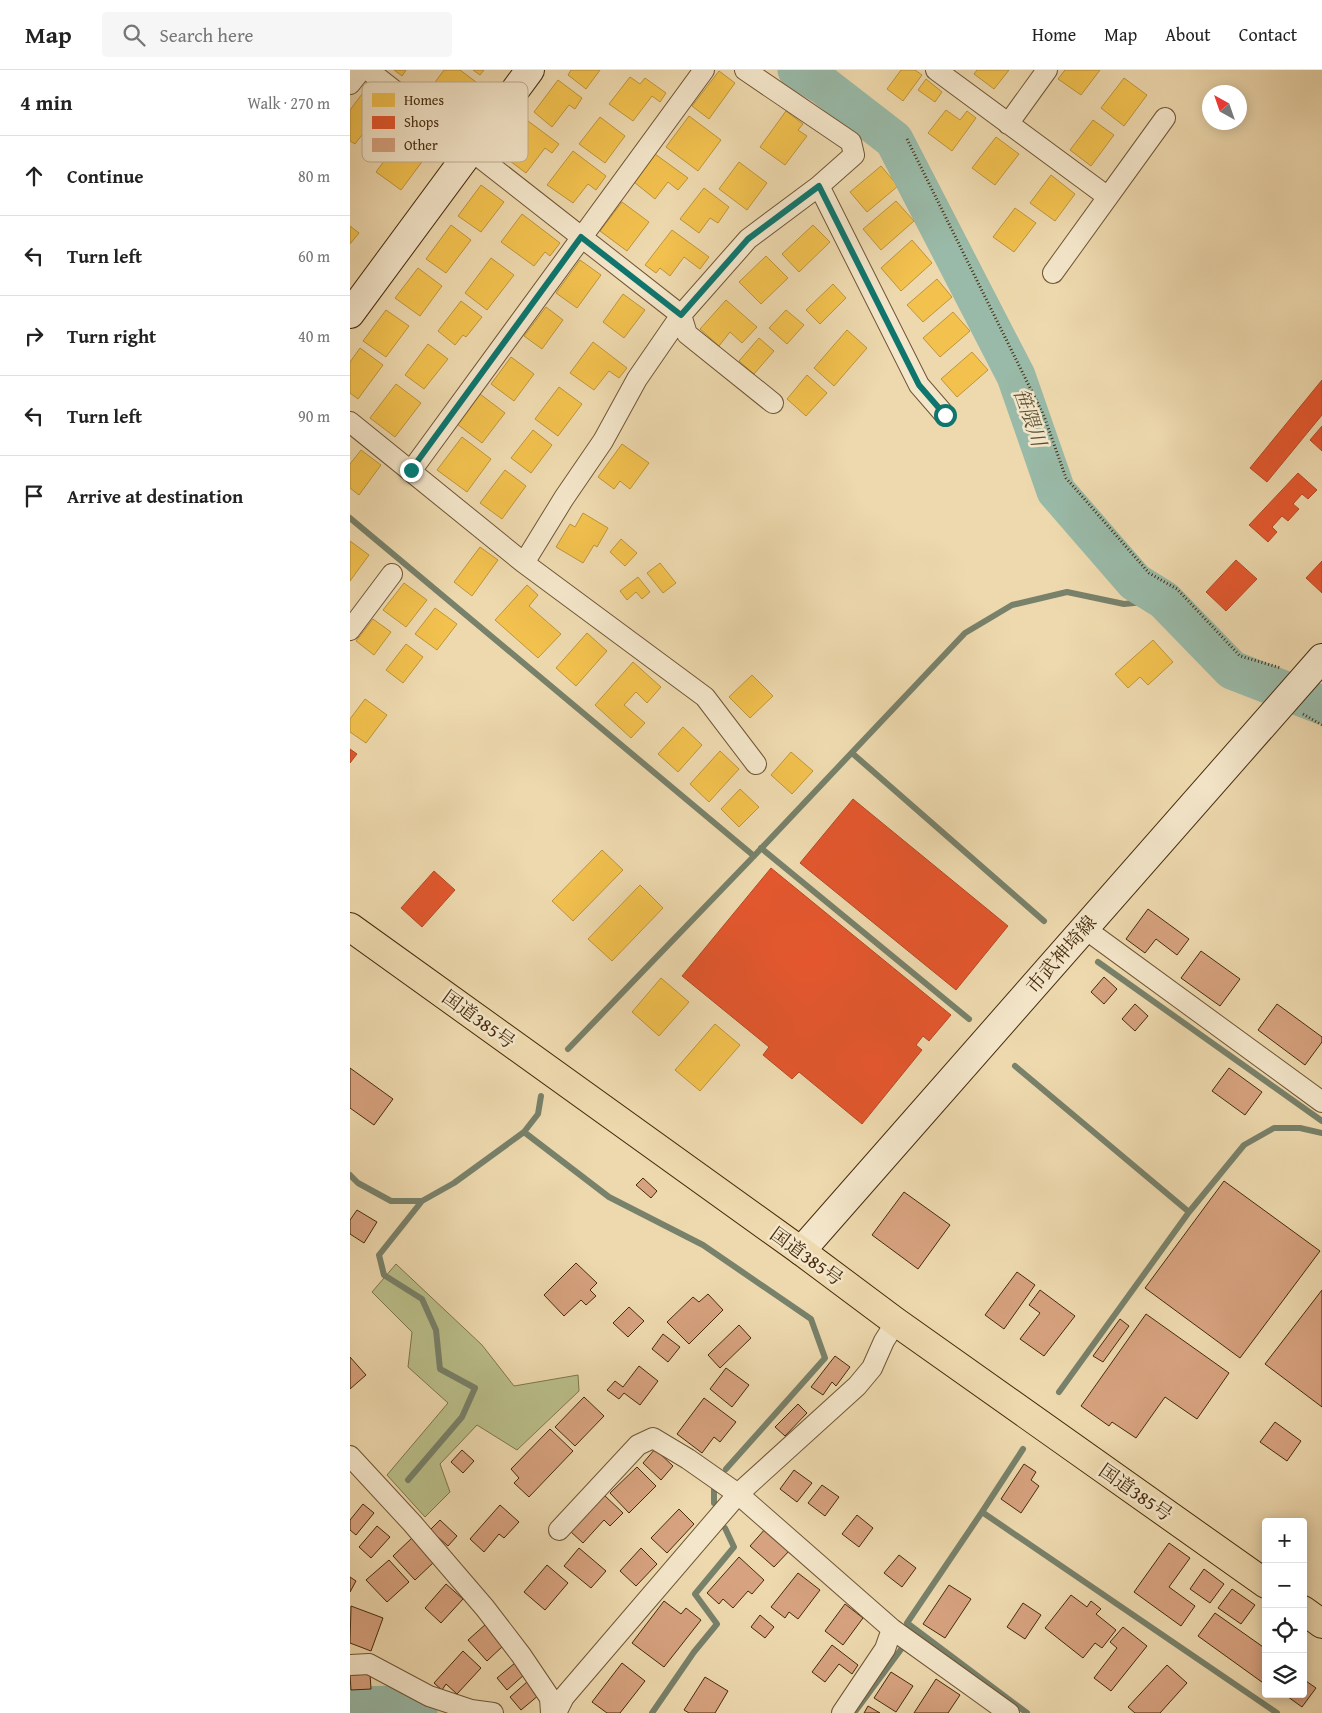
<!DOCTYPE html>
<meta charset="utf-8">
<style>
:root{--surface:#fff;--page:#f6f6f6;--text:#222;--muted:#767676;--line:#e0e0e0}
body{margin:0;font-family:"Gentium Book Plus","Noto Serif JP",serif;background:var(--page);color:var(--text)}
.controls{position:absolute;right:15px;bottom:15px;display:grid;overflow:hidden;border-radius:5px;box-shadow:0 2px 12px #0003}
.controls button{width:45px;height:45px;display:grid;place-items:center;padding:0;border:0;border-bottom:1px solid var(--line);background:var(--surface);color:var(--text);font:25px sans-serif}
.compass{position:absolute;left:852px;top:15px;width:45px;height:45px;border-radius:50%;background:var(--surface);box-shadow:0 2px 12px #0003;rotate:320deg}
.stop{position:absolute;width:15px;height:15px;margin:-11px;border:4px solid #0f766e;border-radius:50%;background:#fff}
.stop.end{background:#0f766e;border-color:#fff;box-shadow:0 1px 5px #0008}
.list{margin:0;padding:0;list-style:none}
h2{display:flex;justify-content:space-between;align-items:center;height:65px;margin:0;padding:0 20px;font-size:21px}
h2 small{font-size:16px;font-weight:400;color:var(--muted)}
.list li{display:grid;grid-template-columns:32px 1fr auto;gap:15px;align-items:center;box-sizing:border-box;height:80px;padding:0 20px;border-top:1px solid var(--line)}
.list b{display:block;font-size:19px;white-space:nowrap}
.list em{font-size:16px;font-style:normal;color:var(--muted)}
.icon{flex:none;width:28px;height:28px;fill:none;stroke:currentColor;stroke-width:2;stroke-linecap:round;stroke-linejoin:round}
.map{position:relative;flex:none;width:972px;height:1643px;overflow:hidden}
header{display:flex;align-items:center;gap:30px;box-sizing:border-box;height:70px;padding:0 25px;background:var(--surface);border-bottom:1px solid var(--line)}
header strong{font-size:24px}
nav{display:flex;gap:28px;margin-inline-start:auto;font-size:18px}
.search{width:350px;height:45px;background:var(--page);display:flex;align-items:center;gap:12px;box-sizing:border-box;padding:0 18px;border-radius:5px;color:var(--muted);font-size:19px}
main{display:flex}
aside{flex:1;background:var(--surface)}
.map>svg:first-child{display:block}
</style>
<header>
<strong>Map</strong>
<div class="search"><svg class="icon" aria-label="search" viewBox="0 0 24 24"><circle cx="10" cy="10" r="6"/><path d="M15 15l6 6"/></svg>Search here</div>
<nav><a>Home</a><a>Map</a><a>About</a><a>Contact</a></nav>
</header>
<main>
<aside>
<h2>4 min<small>Walk · 270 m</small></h2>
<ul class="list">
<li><svg class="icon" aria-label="ahead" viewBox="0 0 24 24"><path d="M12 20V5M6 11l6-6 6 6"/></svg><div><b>Continue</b></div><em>80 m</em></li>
<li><svg class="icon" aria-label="left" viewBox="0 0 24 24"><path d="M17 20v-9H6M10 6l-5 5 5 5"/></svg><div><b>Turn left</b></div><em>60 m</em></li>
<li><svg class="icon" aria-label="right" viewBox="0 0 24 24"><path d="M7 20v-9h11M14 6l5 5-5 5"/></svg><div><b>Turn right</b></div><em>40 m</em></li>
<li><svg class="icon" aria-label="left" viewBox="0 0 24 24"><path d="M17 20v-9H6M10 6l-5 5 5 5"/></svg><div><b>Turn left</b></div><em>90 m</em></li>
<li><svg class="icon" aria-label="arrive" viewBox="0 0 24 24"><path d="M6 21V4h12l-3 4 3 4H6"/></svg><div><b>Arrive at destination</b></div></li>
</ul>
</aside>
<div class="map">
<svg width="972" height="1643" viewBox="0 0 972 1643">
<rect width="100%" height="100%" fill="#eed9ae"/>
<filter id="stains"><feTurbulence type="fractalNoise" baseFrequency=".004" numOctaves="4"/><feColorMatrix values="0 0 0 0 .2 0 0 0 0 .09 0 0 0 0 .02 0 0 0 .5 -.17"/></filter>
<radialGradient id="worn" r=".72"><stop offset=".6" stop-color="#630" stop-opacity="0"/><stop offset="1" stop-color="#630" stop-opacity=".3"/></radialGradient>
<path fill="#babf8a" stroke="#80754c" d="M46,1194L132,1275L164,1316L228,1305L229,1321L167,1380L127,1355L90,1394L100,1422L75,1447L37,1405L98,1333L58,1297L62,1262L22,1222Z"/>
<path fill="#f2c14e" stroke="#be943a" d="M44,0H56L52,6Z
M94,0H110L130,15L122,25L113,17L97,38L77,23Z
M123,0H134L130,5Z
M221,0H250L236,19L218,5Z
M551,0H565L572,5L553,31L537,19Z
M627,0H659L644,19L624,4Z
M715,0H750L731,25L708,9Z
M369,1L385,13L359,49L342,36Z
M280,7L290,14L295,8L316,23L310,32L302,26L283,51L259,34Z
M774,8L797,25L774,56L751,38Z
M576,9L592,22L585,32L568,20Z
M208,10L232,28L225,39L219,35L202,57L184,42Z
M12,24L32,39L5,74L0,71V40Z
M596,40L610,50L617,41L626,48L602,81L578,63Z
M436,41L453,54L448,60L457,66L435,95L410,77Z
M339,46L371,70L348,101L316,77Z
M250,47L275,66L255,93L229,74Z
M174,48L209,74L202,83L195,78L176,103L148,82Z
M743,50L764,65L741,96L720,80Z
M58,58L83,77L51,120L26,102Z
M646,67L669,84L645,115L622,98Z
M223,81L256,106L246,120L238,114L223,133L197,115Z
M305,84L338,108L328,120L318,112L305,129L284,112Z
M389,92L417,113L397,140L369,119Z
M531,96L548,116L517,142L500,122Z
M701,105L725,124L705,151L680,133Z
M131,115L154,132L131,162L108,146Z
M354,118L379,137L368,153L360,148L349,163L330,149Z
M546,131L564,151L531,180L513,159Z
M272,132L299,152L277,181L250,161Z
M665,138L686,153L664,182L643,167Z
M172,144L210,173L200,186L195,182L184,196L151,172Z
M101,155L121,170L96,203L76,189Z
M463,155L480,172L449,202L432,184Z
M0,156L9,163L0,174Z
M322,160L359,187L350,199L334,187L320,206L310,198L306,203L295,195Z
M562,170L582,193L551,221L531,198Z
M416,186L438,208L411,234L389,212Z
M141,188L164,205L137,240L115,223Z
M230,190L251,205L227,238L206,223Z
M68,198L92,216L70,246L45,228Z
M587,209L602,227L573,252L557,235Z
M483,214L496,228L470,254L456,240Z
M273,224L295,240L274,268L253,252Z
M376,230L407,257L392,273L380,262L369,276L350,259Z
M111,231L132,247L116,267L113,265L105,275L88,261Z
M196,237L213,250L192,279L174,266Z
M36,240L59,256L36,287L13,271Z
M436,240L454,255L437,274L419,258Z
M603,242L620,261L590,287L573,268Z
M497,260L517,278L484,316L464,298Z
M409,268L424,281L404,304L389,291Z
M243,272L277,298L269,308L259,301L244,320L220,303Z
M78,274L98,289L74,319L55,305Z
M10,278L33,295L8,329L0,323V292Z
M622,282L638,300L607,327L591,309Z
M161,287L184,304L164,331L141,314Z
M457,305L477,323L456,346L437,329Z
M46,314L71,333L45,367L20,348Z
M209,317L232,334L208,366L185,349Z
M130,324L155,343L132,373L107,354Z
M183,360L202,375L181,403L161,388Z
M112,367L141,389L117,422L87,400Z
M272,374L299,393L280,419L270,411L264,419L248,407Z
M11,380L31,395L9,425L0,418V394Z
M155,400L176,416L152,449L130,433Z
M233,443L258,458L247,477L244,475L233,493L206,477L220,454L225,457Z
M271,469L287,483L275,496L260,482Z
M0,471L19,485L0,511Z
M130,477L148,490L122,526L104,512Z
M310,493L326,513L313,523L297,503Z
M288,507L300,522L292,529L286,522L277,530L270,521Z
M54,513L77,530L56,557L33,540Z
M177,515L188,525L179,536L211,564L188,588L145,550Z
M85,538L107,554L87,580L65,564Z
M23,549L41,562L24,585L6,571Z
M237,563L257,581L226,616L206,598Z
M803,570L823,592L798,615L790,607L778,618L765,604Z
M56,574L73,587L53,613L36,600Z
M283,592L311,617L297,633L286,622L274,635L295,653L281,668L245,635Z
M402,605L423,626L400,648L379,627Z
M15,629L37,645L16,673L0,662V649Z
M333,657L352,675L328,702L308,684Z
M370,681L389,699L359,732L340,714Z
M441,682L463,701L442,724L421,705Z
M390,719L409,737L389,757L371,739Z
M252,780L273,800L223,851L202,831Z
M290,815L313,838L262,891L238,869Z
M311,908L339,932L309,966L282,942Z
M365,954L390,975L350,1021L325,1000Z"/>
<path fill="#e4572e" stroke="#b54a24" d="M972,310V345L917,412L900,398Z
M972,356V381L960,370Z
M948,403L967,420L958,429L952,424L943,434L949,439L938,451L932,446L922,457L927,462L918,472L899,455Z
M886,490L907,509L876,541L856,522Z
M972,491V523L956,508Z
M0,679L7,684L0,693Z
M503,729L658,856L606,920L450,793Z
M421,798L601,945L579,971L573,966L566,975L572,980L512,1054L449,1002L442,1009L413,985L419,977L332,906Z
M84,801L105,820L72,857L51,838Z"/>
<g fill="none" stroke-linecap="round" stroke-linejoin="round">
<path stroke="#78816a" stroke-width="6" d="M0,448L404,786
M502,683L694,851
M411,778L619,949
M748,892L972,1051
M218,979L404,786L615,563L662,535L717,522L774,534L814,530
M665,996L839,1142
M174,1062L259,1127L353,1175L461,1249L475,1288L376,1399
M0,1105L8,1113L41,1131H72L104,1113L174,1062L188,1044L191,1026
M709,1322L839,1142L894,1075L924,1058H950L972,1063
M58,1410L112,1347L125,1318L90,1299L86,1260L72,1229L34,1205L29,1185L72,1131
M364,1433V1415
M632,1442L673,1379
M302,1643L344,1582L367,1554L345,1524L384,1477L375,1458
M504,1643L552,1578
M677,1643L557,1553L632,1442L927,1643"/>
<path stroke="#99baa8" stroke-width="39" d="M447,0L473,15L544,70L666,306L706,421L785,512L814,530L882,600L972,635
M0,1636L54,1635L68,1643"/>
</g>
<path fill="#d7a27f" stroke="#462b0d" d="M798,839L839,869L827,885L806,869L795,883L776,869Z
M851,881L890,909L870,936L831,908Z
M754,907L767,919L754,934L741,922Z
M785,934L798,946L785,961L772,949Z
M927,934L972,967V972L955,995L908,960Z
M0,998L43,1029L24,1055L0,1038Z
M879,998L912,1022L895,1045L862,1021Z
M293,1108L307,1121L301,1128L286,1115Z
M874,1111L970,1181L890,1288L795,1218Z
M554,1122L600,1155L568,1199L522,1165Z
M7,1140L27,1152L14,1173L0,1164V1150Z
M226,1193L247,1213L240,1220L246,1226L236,1235L231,1230L214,1246L194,1225Z
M667,1202L685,1215L654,1259L635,1245Z
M690,1220L725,1246L694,1286L670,1269L690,1243L679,1235Z
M972,1220V1337L915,1294Z
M358,1224L373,1240L339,1274L317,1252L343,1227L349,1232Z
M279,1237L294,1251L278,1267L263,1253Z
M796,1244L879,1303L847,1349L815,1327L786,1368L762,1352L759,1356L731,1336Z
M770,1249L779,1256L753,1292L743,1286Z
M389,1255L401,1268L370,1298L358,1285Z
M313,1264L330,1277L318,1292L302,1279Z
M485,1286L500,1297L486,1316L482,1312L473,1325L461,1317Z
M0,1287L16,1305L0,1319Z
M289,1296L308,1311L290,1335L274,1323L269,1329L257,1320L265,1311L273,1317Z
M376,1298L399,1315L382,1337L360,1319Z
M234,1327L254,1346L225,1376L205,1357Z
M354,1328L386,1352L370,1372L364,1367L352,1383L327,1364Z
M448,1334L457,1343L435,1366L425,1357Z
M925,1352L951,1371L937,1391L910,1372Z
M200,1359L223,1381L179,1427L164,1413L169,1408L161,1399Z
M305,1379L323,1396L311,1410L293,1393Z
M112,1380L124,1391L113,1403L101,1392Z
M674,1394L686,1402L681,1410L689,1416L671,1443L651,1429Z
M287,1397L306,1416L279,1443L260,1423Z
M444,1400L462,1413L447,1432L430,1419Z
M472,1415L489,1427L475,1446L458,1433Z
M254,1425L273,1443L260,1456L254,1450L233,1473L220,1461Z
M13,1434L24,1443L6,1465L0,1460V1450Z
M150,1435L169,1452L154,1468L149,1464L134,1482L120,1469Z
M329,1439L344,1454L317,1483L301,1468Z
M507,1445L523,1458L509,1477L492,1464Z
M90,1450L107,1466L98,1476L80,1460Z
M27,1456L40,1467L21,1488L9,1477Z
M416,1458L440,1480L424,1497L400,1476Z
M62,1468L84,1492L65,1510L43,1486Z
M819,1473L840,1488L819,1517L845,1536L831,1556L784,1522Z
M229,1478L256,1501L241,1518L214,1496Z
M291,1478L307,1494L286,1516L270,1501Z
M549,1485L566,1498L552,1517L534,1503Z
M389,1487L414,1510L402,1524L398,1521L383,1538L373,1529L369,1534L357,1523Z
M39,1490L59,1512L37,1532L16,1510Z
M197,1495L218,1513L195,1540L174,1522Z
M854,1499L874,1514L860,1533L840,1519Z
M448,1503L470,1520L448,1549L439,1542L435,1548L421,1537Z
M0,1507L6,1511L0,1522Z
M96,1514L113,1529L91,1553L75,1538Z
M599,1515L621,1529L595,1568L573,1554Z
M882,1519L905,1535L891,1554L868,1538Z
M721,1525L737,1537L741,1531L751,1539L746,1544L766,1560L752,1578L745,1573L733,1588L695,1558Z
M314,1531L331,1544L336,1538L351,1550L314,1597L282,1573Z
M673,1533L691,1545L675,1569L657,1557Z
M495,1534L513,1548L493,1575L475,1561Z
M1,1536L33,1548L21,1581L0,1573Z
M865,1543L916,1579V1615L848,1566Z
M410,1545L424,1557L415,1568L401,1557Z
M136,1554L154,1575L137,1591L118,1570Z
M773,1557L797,1576L761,1621L744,1608L767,1578L760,1572Z
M482,1575L508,1595L502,1604L489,1594L475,1612L462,1602Z
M113,1581L131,1598L107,1624L96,1614L92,1620L84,1613Z
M165,1593L175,1604L157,1620L147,1608Z
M272,1593L295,1611L270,1643H257L242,1632Z
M817,1595L837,1613L810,1643H785L778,1637Z
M541,1602L563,1616L546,1642L524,1628Z
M20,1604L21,1619L1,1620L0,1605Z
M355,1607L378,1621L365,1643H339L334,1640Z
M586,1609L610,1625L598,1643H564Z
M953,1609L966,1618L952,1637L934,1624H953Z
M177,1612L189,1625L171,1640L160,1627Z
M518,1636L530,1643H514Z"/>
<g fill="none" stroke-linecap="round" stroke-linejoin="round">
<g stroke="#705635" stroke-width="22">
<path id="street" d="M18,0L331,245L337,264L423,333
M586,0L758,127
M0,14L11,0
M658,54L697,0
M469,116L569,315L595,345
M703,203L815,48
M0,352L174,493L214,428L253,371L287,309L331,245L398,169L469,116L504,85L501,72L395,0
M61,401L354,0
M174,493L355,627L406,694
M0,560L42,504
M734,858L972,1032
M0,1386L62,1453L135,1538L171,1585L200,1628L201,1643
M209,1460L288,1375L303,1368L338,1389L388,1424L542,1559L659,1643
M0,1595L19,1594L79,1626L121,1640L143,1643
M206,1643L214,1627L388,1424L507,1316L522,1298L534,1271L546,1252
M492,1643L535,1579L542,1559"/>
</g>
<g stroke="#462b0d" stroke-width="30">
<path id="secondary" d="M0,244L180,0
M451,1181L972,588"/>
</g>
<g stroke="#462b0d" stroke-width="30">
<path id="highway" d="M0,857L451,1181L546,1252L916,1514
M953,1540L972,1554"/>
</g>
<path stroke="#462b0d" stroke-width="3" stroke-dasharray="1 2.5" stroke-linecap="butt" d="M557,69L694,346L716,408L799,503L827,519L890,586L931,598
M953,644L972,655"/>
<use href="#street" stroke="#f4e6ca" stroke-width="20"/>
<use href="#secondary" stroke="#f4e6ca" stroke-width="28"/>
<use href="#highway" stroke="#eed9ae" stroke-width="28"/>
</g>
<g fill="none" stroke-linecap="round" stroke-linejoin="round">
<path stroke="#0f766e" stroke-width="6" d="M61,400L231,167L331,245L398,169L469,116L569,315L595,345"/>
</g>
<g text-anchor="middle" stroke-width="5" stroke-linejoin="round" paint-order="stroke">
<g font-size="19" fill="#462b0d" stroke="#f4e6ca">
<text transform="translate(711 884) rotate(-49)" y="7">市武神埼線</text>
<text transform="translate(129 949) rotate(36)" y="7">国道385号</text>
<text transform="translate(457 1186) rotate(36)" y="7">国道385号</text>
<text transform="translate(786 1422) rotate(35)" y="7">国道385号</text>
</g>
<g font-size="20" font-style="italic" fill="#5b4f34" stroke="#f4e6ca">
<text transform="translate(680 347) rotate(71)" y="7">笹隈川</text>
</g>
</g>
<rect x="12" y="12" width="166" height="80" rx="8" fill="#f4e6ca" stroke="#c0ae91" stroke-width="1"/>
<rect x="22" y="23" width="23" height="14" fill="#f2c14e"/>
<rect x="22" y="46" width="23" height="13" fill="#e4572e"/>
<rect x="22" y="68" width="23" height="14" fill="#d7a27f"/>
<g font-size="14" fill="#462b0d">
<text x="54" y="35">Homes</text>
<text x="54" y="57">Shops</text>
<text x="54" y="80">Other</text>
</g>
<rect width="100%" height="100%" filter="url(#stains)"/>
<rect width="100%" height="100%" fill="url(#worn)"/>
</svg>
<div class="controls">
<button>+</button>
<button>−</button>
<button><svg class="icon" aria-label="locate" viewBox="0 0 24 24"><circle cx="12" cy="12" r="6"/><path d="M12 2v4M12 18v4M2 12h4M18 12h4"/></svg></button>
<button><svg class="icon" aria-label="layers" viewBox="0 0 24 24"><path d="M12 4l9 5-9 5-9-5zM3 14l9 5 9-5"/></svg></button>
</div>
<svg class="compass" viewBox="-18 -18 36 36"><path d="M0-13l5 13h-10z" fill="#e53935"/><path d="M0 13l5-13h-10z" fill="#767676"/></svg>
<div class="stop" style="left:595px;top:345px"></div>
<div class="stop end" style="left:61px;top:400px"></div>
</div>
</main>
